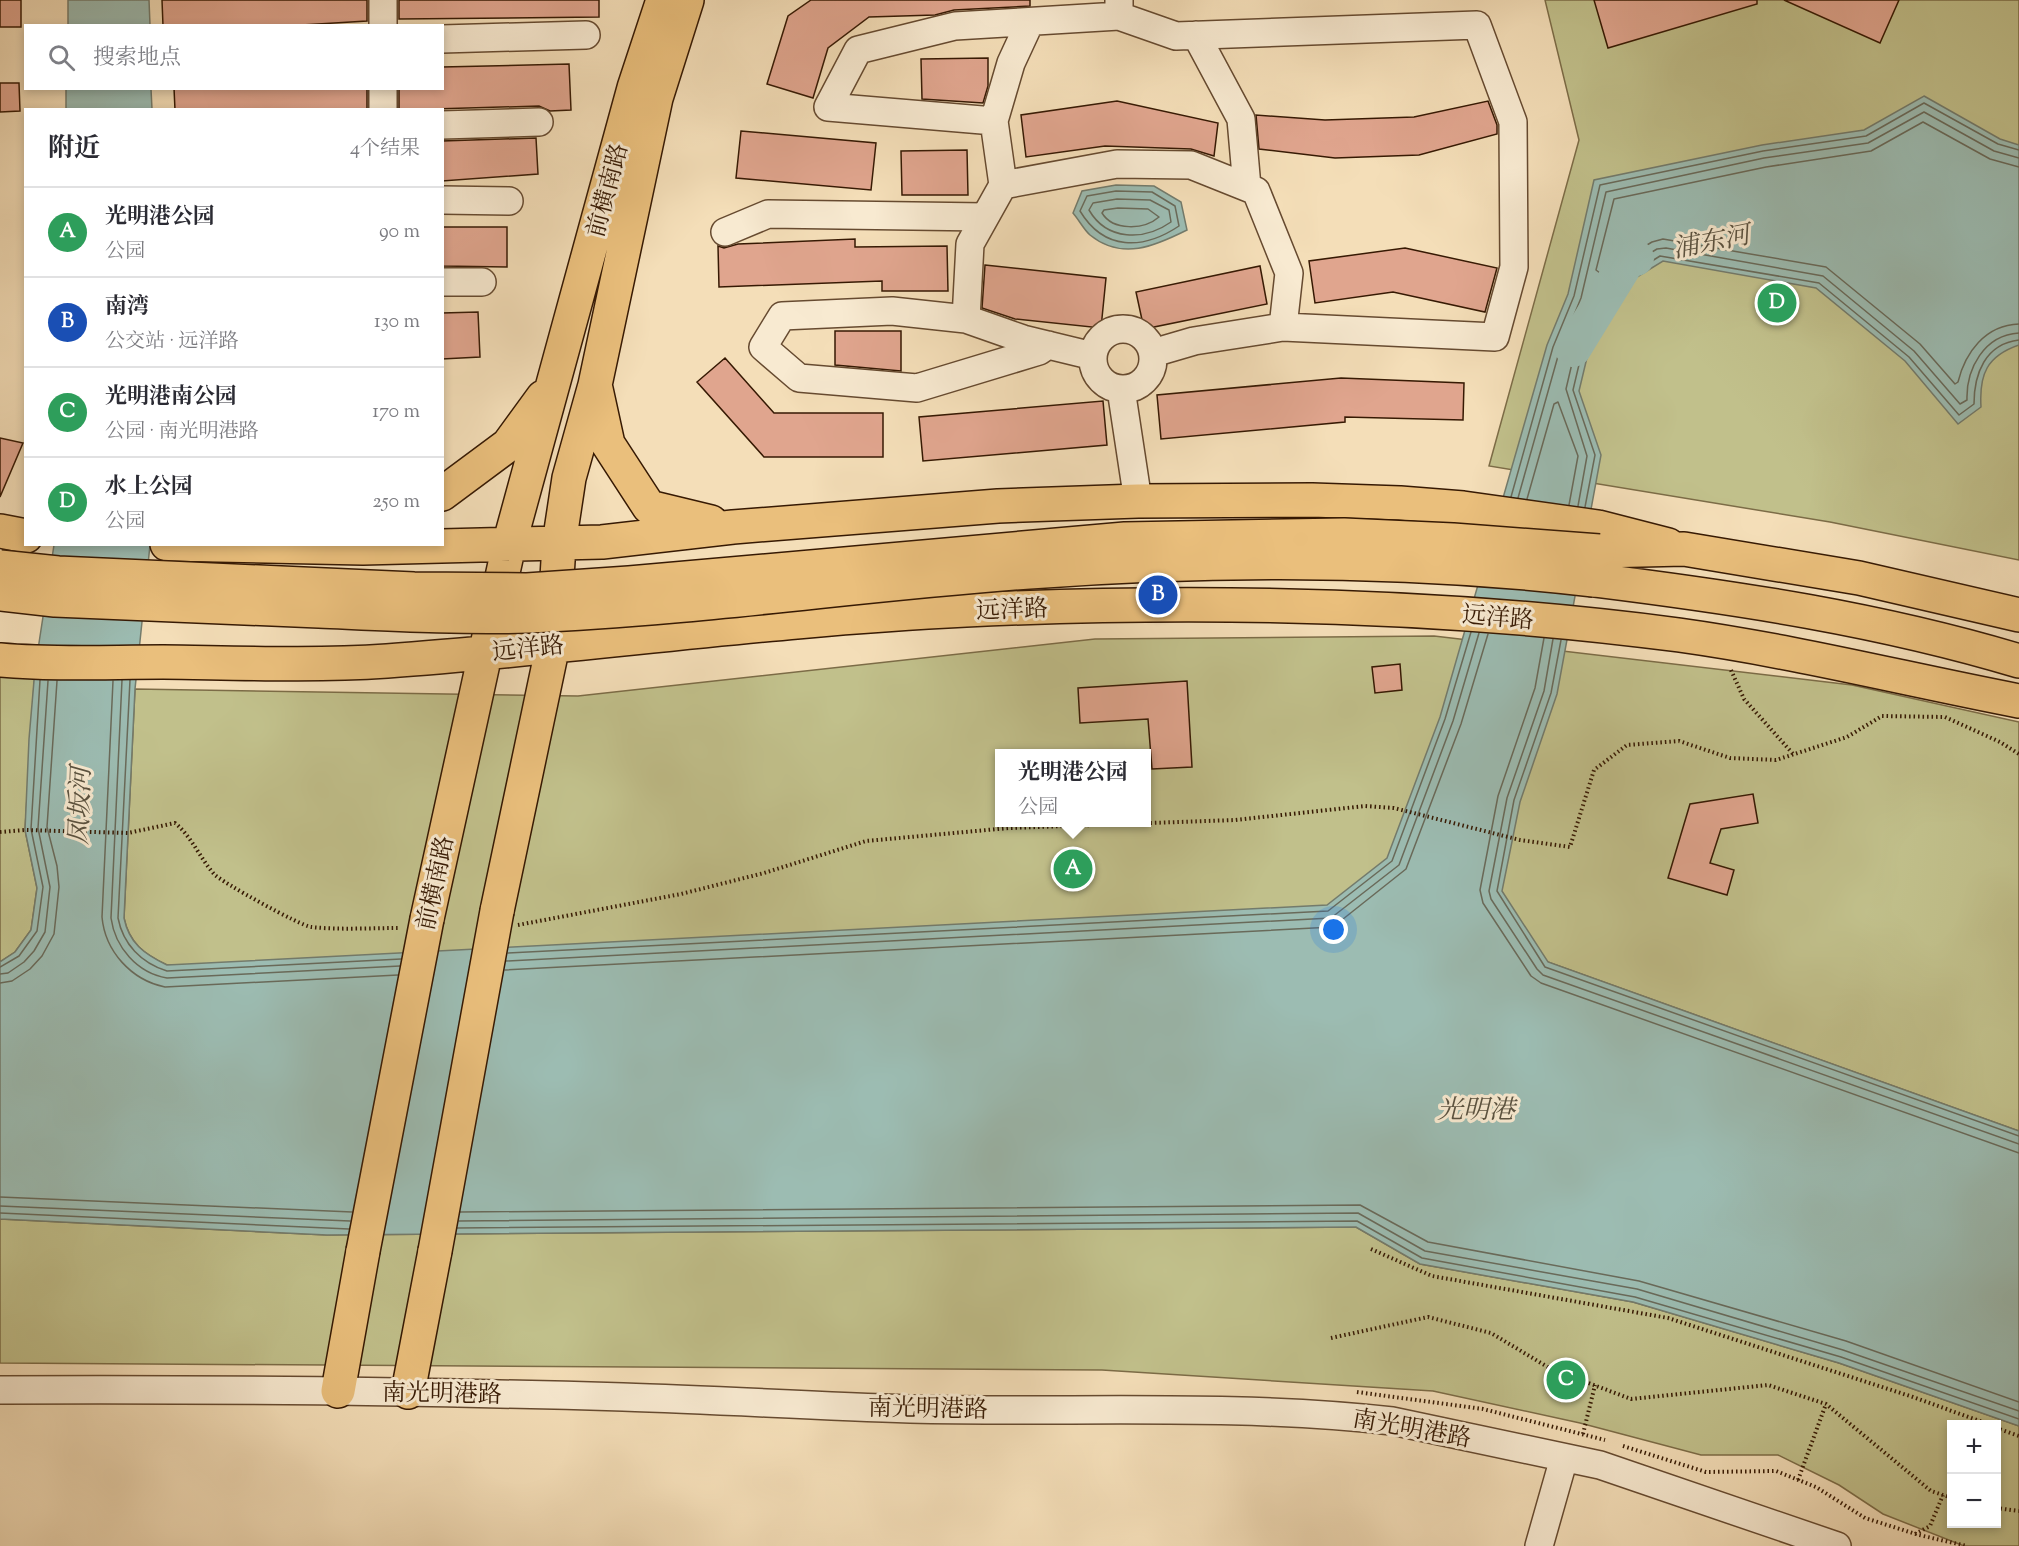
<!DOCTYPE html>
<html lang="zh">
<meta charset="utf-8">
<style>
:root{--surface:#fff;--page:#f7f7f7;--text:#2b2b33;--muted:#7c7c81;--line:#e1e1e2;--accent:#8f2418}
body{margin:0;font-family:"Sorts Mill Goudy","Noto Serif SC",serif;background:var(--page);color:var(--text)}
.controls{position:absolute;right:18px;bottom:18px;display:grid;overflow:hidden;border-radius:0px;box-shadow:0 3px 9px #0003}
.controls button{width:54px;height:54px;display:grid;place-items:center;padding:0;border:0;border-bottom:2px solid var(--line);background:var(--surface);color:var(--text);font:30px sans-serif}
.you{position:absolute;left:1334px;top:930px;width:21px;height:21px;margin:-15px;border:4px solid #fff;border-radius:50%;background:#1a73e8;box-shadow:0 0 0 9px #1a73e833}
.badge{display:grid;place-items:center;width:39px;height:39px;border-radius:50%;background:var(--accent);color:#fff;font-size:20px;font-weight:700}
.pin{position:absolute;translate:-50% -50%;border:3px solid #fff;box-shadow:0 2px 6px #0006}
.popup{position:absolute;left:995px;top:749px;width:156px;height:78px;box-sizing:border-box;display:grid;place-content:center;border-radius:0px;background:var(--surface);filter:drop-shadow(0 2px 4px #0005);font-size:20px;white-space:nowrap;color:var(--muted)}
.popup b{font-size:22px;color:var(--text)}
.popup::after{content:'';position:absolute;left:50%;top:100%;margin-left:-12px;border:12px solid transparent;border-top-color:var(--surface)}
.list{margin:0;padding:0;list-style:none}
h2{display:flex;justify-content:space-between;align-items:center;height:78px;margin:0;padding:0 24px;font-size:26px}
h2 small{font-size:20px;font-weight:400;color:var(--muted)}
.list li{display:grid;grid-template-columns:39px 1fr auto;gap:18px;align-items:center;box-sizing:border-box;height:90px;padding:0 24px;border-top:2px solid var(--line)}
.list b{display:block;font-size:22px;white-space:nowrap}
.list p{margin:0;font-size:20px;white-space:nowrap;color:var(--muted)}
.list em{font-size:20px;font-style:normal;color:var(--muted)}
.icon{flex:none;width:33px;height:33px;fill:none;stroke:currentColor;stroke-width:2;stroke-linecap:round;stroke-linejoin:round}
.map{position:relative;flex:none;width:2019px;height:1546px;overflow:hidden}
.search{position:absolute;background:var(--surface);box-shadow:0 3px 9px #0003;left:24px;top:24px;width:420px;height:66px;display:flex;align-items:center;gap:15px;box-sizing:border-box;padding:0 21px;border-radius:0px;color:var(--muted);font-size:22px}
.panel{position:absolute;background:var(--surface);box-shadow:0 3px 9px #0003;left:24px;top:108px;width:420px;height:438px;border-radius:0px}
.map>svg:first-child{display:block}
</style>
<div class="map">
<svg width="2019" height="1546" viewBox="0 0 2019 1546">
<rect width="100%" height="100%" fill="#f4deb8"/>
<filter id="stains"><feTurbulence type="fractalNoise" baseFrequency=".00333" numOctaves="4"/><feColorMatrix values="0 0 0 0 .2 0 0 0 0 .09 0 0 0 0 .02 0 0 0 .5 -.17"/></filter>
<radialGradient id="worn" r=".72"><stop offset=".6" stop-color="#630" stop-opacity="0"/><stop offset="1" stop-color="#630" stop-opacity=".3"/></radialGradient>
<path fill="#c1c08b" stroke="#7c6c47" stroke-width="1.5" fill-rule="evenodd" d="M1545,0H2019V560L1830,522L1489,466L1579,140Z
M1434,636L1852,685L2019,722V1131L1548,962L167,965C144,954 129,943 124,918L135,689L578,696L1095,639ZM1000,754H1146V822H1000Z
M0,664L35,669L25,830L37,888L31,930L15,952L0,962Z
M0,1219L327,1235L1356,1227L1420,1264L1633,1302L1839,1363L2019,1426V1546H1964L1883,1514L1839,1485L1778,1455H1701L1580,1423L1433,1391L1102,1370L0,1363ZM1952,1424H1996V1524H1952Z"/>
<path fill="#9cbcb2" stroke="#737b6c" stroke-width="1.5" d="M68,0H149L150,25H68Z
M66,89H151L152,109H66Z
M1924,96L2000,139L2019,145V345C1987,356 1979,374 1981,407L1958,424L1905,361L1816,288L1663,261L1601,299L1579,391L1601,455L1557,694L1520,802L1502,891L1548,962L2019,1131V1426L1839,1363L1633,1302L1420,1264L1356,1227L327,1235L0,1219V962L15,952L31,930L37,888L25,830L29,739L35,669L54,545H150L135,689L124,918C129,943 144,954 167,965L1327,905L1387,858L1440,717L1547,345L1568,294L1594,180L1762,145L1864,130Z
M1116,185L1154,186L1181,202L1187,230C1155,246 1122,261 1090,235C1084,230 1079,220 1073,213L1082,191Z"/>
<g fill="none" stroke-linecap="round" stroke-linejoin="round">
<path stroke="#696a5a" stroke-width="1.5" d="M2019,167L1990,159L1923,122L1871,151L1766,167L1614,199L1596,270L1600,273L1652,242L1663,239L1826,267L1920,344L1955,384L1958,382C1965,353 1985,325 2019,324
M1116,191L1152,192L1175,206L1179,226C1143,250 1104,251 1080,211L1087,196Z
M1117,199L1150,200L1169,210L1171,222C1144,241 1107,241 1089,210L1093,203Z
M1118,208L1148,209L1159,217C1144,230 1113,231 1102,213L1104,210Z
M1511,497L1553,347L1574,296L1600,185L1763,151L1866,136L1924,103L1998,144L2019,150
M1518,498L1560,349L1581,298L1606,192L1764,158L1868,143L1924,112L1994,151L2019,158
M1527,499L1554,404L1558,402L1578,456L1569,505
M1578,506L1587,456L1566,389L1588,295L1594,287L1657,249L1666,248L1823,276L1914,351L1960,404L1967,400C1966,369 1984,335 2019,333
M1585,507L1595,455L1573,390L1595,297L1660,256L1819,283L1909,357L1959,415L1974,404C1974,374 1985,344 2019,340
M1544,638L1535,688L1498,796L1480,890L1483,903L1531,976L1541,983L2019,1153
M1553,639L1544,691L1507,798L1489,891L1491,899L1537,969L1543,975L2019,1144
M1561,640L1551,693L1514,800L1497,891L1545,967L2019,1136
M122,680L111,918C115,947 137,973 167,978L400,966
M130,680L118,918C123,944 141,963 167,971L401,959
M113,681L102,917C105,951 131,980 165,987L398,975
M508,953L1328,911L1392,861L1445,719L1471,632
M506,961L1331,918L1399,865L1453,721L1479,633
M0,967L19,956L37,931L43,887L31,829L40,680
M505,970L1333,927L1406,869L1461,724L1488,634
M0,974L8,973L24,962L34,951L45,932L50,887L38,828L48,681
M0,983L12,981L30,969L42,956L54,934L59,887L57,866L47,827L57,681
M0,1197L352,1212
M0,1206L350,1221
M460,1212L1360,1205L1428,1242L1639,1281L1846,1341L2019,1402
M0,1213L349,1229
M459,1221L1358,1213L1425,1251L1637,1289L1843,1350L2019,1411
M457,1228L1357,1221L1422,1258L1635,1297L1841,1357L2019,1419"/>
<path stroke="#9cbcb2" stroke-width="36" d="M1573,349L1627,261L1636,258"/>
</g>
<path fill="#e0a58e" stroke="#361903" stroke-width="1.5" d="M0,0H21V27H0Z
M162,0H367V21L285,26H163Z
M399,0H599V17L399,19Z
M811,0H1030V6L954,10L935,15L869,17L828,48L813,98L767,84L788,16Z
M1594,0H1757V4L1608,48Z
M1784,0H1899L1880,43Z
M988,58V86L983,103L922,99L921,59Z
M569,64L571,110L550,111L539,106L399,110V88H442V67Z
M0,83H19L20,111L0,112Z
M174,88H367V110H175Z
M1117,101L1218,123L1214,156L1191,149L1105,146L1026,157L1021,115Z
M1488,101L1497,125V134L1419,155L1335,158L1259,149L1256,115L1325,120L1414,117Z
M741,131L876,143L871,190L736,178Z
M536,138L538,174L442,181V141Z
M967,150L968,195H902L901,151Z
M442,227H507V267L442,266Z
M855,239V247L947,246L948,291H882V281L719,287L718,246L724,248L738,244Z
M1405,248L1497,268L1485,312L1393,292L1315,303L1309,261Z
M985,265L1106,278L1101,328L1015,319L982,308Z
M1260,266L1267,304L1144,329L1136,292Z
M478,312L480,357L442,359V313Z
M835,331H901V371L835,365Z
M725,358L774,413H883V457H764L697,382Z
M1341,378L1464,383L1463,420L1345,417V422L1161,439L1157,395Z
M1103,401L1107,445L923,461L919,417Z
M0,438L23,443L0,497Z
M1400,664L1402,690L1375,693L1372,667Z
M1187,681L1192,767L1152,769L1148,719L1080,723L1078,688Z
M1753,794L1758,823L1721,829L1710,863L1734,870L1727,895L1668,878L1690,804Z"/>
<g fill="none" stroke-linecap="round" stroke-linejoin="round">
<g stroke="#664a30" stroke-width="30">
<path id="minor" d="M383,0V26
M1119,0V16L1176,36L1477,25L1513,122L1514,267L1495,337L1283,327
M1196,35L1241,119L1247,187
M442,39L586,35
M383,88V110
M994,121L1011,63L1030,22
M442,125L539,122
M1003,185L994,121L828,107L858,50L955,26L1119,16
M442,200L509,201
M725,232L768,214L985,217
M442,282H482
M966,319L892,311L782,316L763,347L799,378L917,388L1039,351L1048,345
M1093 359a30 30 0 1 1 60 0a30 30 0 1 1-60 0Z
M1093,356L1023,339L966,319L970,244L1003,185L1117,164L1191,165L1256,191L1289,273L1283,327L1194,341L1153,353
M1121,389L1138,501
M0,1390C208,1389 415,1391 623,1397C719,1400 814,1406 910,1409C1070,1413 1232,1403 1392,1421L1600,1465L1837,1546
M1539,1546L1564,1458"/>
</g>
<g stroke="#361903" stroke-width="36">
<path id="major" d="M596,389L608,444L649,507L711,522
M442,494L508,445L543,397
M0,531L26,536
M167,544L363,548L602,542L733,527L998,506L1138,501L1312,500L1400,503L1463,508L1598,527L1668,545
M0,660C54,665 109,662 163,662C238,663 312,666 387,661C580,647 773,619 966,610C1203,599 1443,604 1679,635C1794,651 1905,679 2019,701
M497,911L553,645L559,544L569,478L595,385L656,98L687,0
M427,919L509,545L634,88L663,0
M338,1391L363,1251
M408,1392L435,1251"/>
</g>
<g stroke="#361903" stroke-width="36">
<path id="highway" d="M1599,551L1684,549L1859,578L2019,615
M1594,580C1739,598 1879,619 2019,661"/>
</g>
<path stroke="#361903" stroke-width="4" stroke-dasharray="1.5 3" stroke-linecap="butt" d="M1731,670L1744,699L1794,755
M0,832L25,830L128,833L175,823C192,837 200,858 214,874C221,882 301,926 311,927C339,930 370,928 399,928
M518,925L681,894L764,873L866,841L1009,828L1235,820L1365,806L1394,808L1520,840L1570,847L1594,770L1627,745L1679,741L1730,758L1776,760L1847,737L1882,716L1945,717L2000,742L2019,754
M1371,1249L1432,1276L1668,1318L1913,1397L1988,1424
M1331,1338L1428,1317L1491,1333L1551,1369L1631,1399L1768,1385L1826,1404L1931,1491L1952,1498
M1357,1392L1483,1409L1605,1440
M1996,1428L2019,1436
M1583,1434L1595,1385
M1623,1446L1706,1472L1776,1471L1816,1487L1865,1518L1919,1535L1967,1546
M1798,1480L1826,1404
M1996,1508L2019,1511
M1915,1534L1930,1526L1943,1495"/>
<use href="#minor" stroke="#f8ead1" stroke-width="27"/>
<use href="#major" stroke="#eabf7c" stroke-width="33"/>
<use href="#highway" stroke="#eabf7c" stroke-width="33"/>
<g stroke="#361903" stroke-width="36" stroke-linecap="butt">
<path id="major-bridge" d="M363,1251L427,919
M435,1251L497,911"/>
</g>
<g stroke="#361903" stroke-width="36" stroke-linecap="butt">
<path id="highway-bridge" d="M0,567L58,573L414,589L527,590L629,583L1125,539L1344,535L1453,540L1599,551
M0,594L55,600C143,603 231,607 319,611C388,614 458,618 528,616C695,609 862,584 1029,572C1218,558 1406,558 1594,580"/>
</g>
<use href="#major-bridge" stroke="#eabf7c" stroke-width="33"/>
<use href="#highway-bridge" stroke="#eabf7c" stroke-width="33"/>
</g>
<g text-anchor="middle" stroke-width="6" stroke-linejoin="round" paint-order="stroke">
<g font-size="24" fill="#361903" stroke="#f8ead1">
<text transform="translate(607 190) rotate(-75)" y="8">前横南路</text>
<text transform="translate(1012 609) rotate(-2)" y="8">远洋路</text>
<text transform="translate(1498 617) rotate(5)" y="8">远洋路</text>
<text transform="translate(528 648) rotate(-6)" y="8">远洋路</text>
<text transform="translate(435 883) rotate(-78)" y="8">前横南路</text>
<text transform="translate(442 1393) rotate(1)" y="8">南光明港路</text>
<text transform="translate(928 1408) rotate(1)" y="8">南光明港路</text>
<text transform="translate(1412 1428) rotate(10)" y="8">南光明港路</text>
</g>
<g font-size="26" font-style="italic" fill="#5a5240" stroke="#f8ead1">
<text transform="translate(1711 241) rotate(-11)" y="9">浦东河</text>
<text transform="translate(79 806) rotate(-88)" y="9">凤坂河</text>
<text x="1476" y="1118">光明港</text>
</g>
</g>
<rect width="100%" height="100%" filter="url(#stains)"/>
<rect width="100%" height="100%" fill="url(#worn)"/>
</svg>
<div class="controls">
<button>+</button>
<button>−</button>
</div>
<div class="you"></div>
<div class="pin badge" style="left:1073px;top:869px;background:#2e9e5b">A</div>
<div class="popup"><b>光明港公园</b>公园</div>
<div class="pin badge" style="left:1158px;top:595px;background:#1a4fb4">B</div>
<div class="pin badge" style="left:1566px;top:1380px;background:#2e9e5b">C</div>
<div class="pin badge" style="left:1777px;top:303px;background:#2e9e5b">D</div>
<div class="search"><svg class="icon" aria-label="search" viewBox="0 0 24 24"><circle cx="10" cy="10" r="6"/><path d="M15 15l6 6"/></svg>搜索地点</div>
<section class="panel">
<h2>附近<small>4个结果</small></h2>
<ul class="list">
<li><span class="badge" style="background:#2e9e5b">A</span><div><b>光明港公园</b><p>公园</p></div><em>90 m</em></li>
<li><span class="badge" style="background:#1a4fb4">B</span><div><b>南湾</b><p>公交站 · 远洋路</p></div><em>130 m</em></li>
<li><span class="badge" style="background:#2e9e5b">C</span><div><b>光明港南公园</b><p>公园 · 南光明港路</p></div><em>170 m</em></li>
<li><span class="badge" style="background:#2e9e5b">D</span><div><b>水上公园</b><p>公园</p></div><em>250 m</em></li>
</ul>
</section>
</div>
